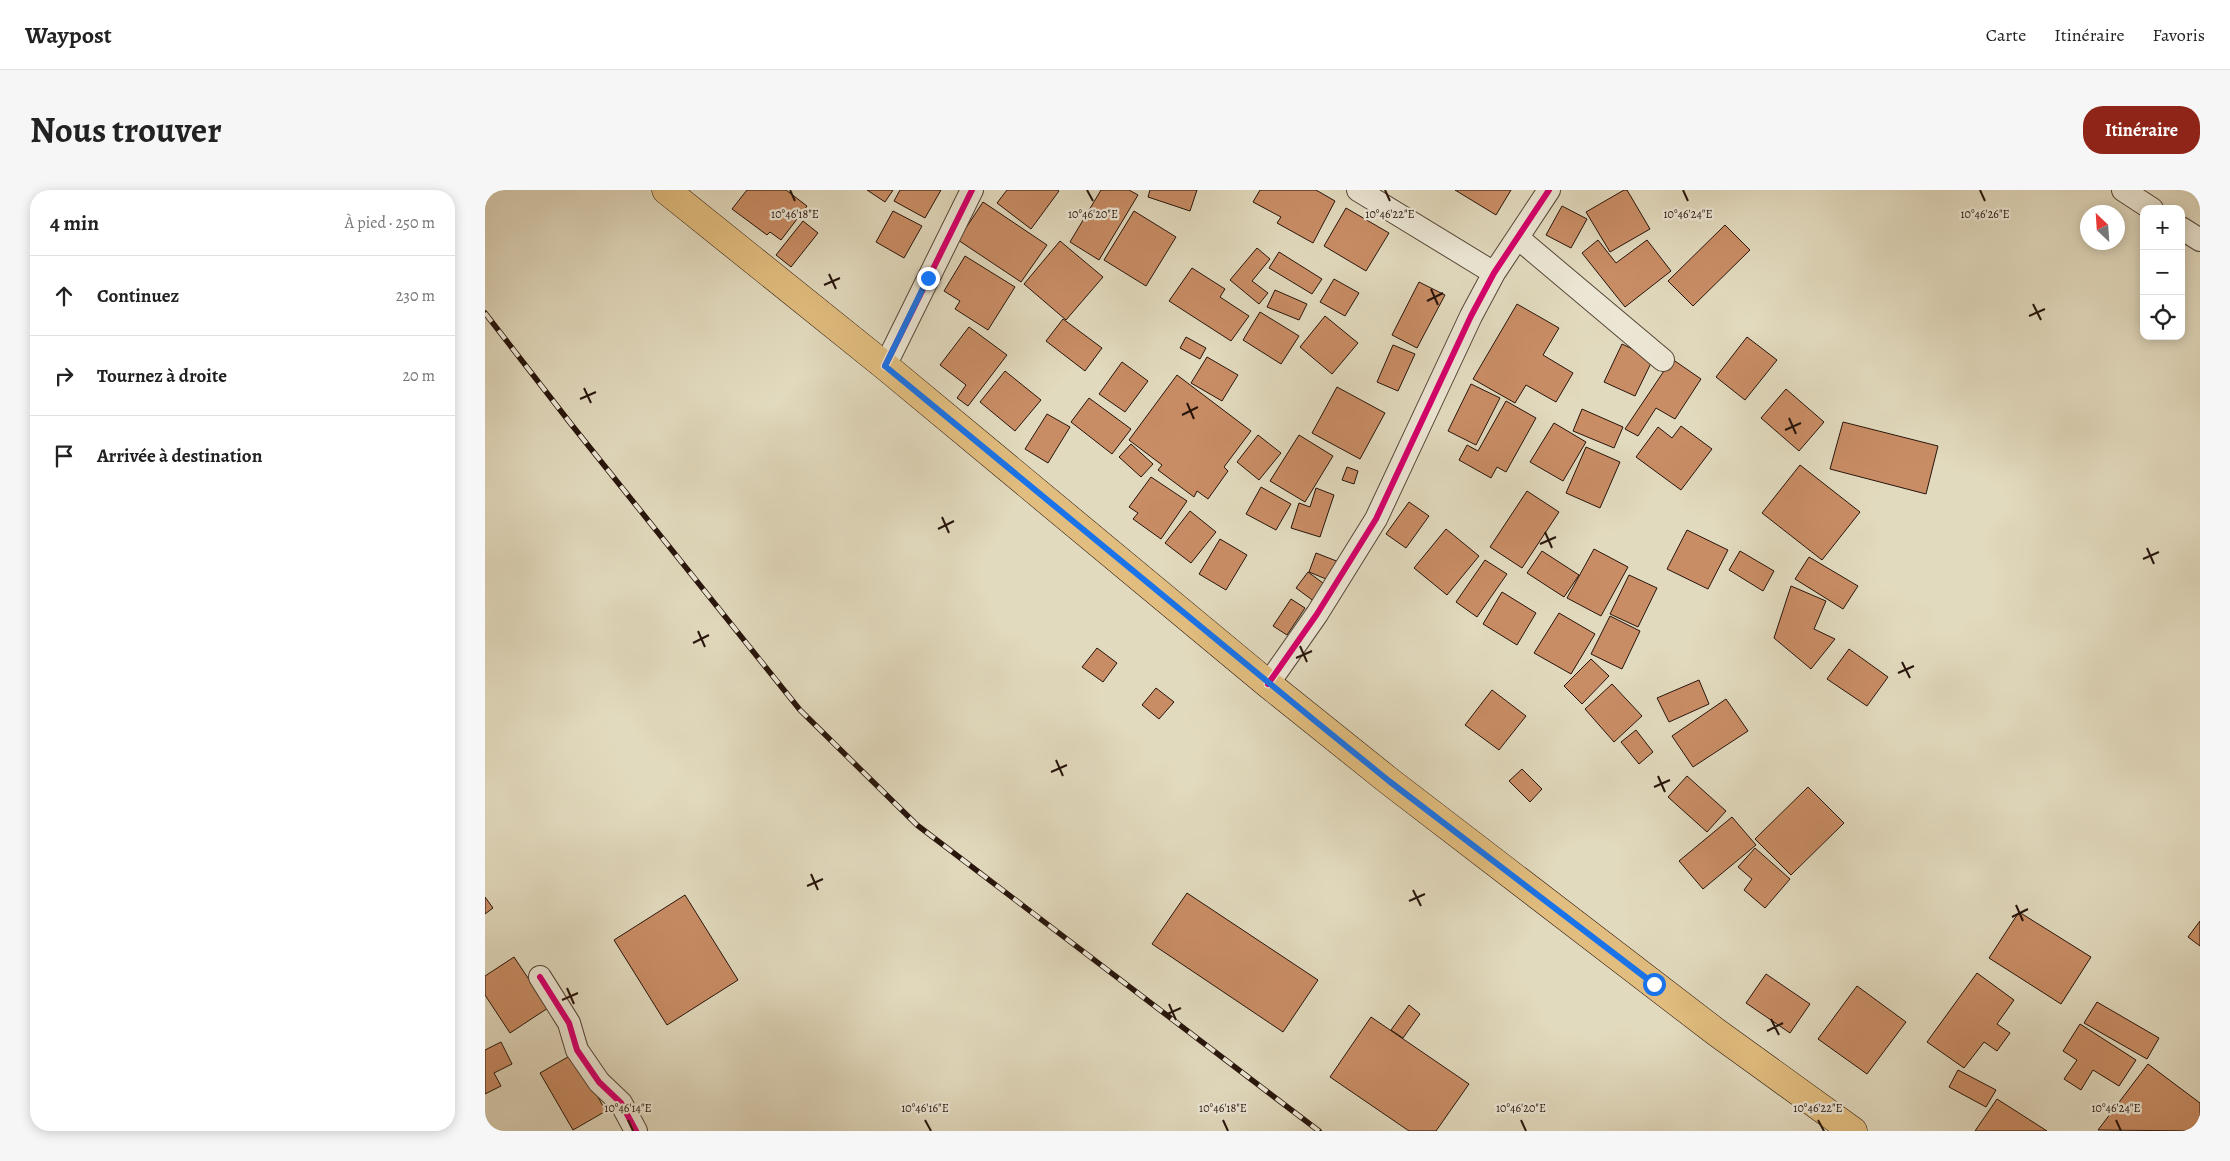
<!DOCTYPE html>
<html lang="fr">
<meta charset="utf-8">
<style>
:root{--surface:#fff;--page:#f6f6f6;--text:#222;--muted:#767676;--line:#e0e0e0;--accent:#8f2418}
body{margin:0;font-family:Alegreya,serif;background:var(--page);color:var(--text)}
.controls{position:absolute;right:15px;top:15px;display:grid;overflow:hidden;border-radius:10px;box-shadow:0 2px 12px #0003}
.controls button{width:45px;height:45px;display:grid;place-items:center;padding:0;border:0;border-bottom:1px solid var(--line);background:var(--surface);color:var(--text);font:25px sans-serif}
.compass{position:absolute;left:1595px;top:15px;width:45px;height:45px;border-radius:50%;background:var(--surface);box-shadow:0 2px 12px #0003;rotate:335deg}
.stop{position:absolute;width:15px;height:15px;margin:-11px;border:4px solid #1a73e8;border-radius:50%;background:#fff}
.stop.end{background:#1a73e8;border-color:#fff;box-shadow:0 1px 5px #0008}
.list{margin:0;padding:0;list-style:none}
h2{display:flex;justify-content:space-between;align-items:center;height:65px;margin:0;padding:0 20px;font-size:21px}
h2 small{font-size:16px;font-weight:400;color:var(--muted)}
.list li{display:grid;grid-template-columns:32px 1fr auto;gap:15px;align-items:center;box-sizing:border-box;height:80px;padding:0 20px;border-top:1px solid var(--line)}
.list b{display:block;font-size:19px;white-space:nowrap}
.list em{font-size:16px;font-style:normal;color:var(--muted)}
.icon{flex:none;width:28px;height:28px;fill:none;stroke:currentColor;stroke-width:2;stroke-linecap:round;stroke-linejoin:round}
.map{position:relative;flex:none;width:1715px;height:941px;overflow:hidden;border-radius:20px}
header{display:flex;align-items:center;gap:30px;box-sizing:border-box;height:70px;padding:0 25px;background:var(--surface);border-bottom:1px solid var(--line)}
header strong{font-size:24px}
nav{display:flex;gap:28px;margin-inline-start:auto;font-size:18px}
.intro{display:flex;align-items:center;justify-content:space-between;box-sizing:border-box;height:120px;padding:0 30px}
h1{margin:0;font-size:35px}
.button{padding:12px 22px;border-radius:20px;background:var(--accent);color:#fff;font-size:18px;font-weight:700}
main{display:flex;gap:30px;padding:0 30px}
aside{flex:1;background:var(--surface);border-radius:20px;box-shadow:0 2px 12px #0003}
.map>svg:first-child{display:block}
</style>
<header>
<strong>Waypost</strong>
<nav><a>Carte</a><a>Itinéraire</a><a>Favoris</a></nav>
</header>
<div class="intro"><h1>Nous trouver</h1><a class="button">Itinéraire</a></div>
<main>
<aside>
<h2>4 min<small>À pied · 250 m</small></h2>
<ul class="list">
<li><svg class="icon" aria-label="ahead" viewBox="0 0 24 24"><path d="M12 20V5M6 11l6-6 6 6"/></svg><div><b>Continuez</b></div><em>230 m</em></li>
<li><svg class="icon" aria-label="right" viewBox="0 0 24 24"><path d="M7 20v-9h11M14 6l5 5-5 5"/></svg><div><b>Tournez à droite</b></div><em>20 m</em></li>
<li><svg class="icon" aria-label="arrive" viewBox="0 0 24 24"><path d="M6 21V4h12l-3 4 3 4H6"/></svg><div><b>Arrivée à destination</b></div></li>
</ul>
</aside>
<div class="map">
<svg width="1715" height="941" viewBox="0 0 1715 941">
<rect width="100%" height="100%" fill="#e2dabe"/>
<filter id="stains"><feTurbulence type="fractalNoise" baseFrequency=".004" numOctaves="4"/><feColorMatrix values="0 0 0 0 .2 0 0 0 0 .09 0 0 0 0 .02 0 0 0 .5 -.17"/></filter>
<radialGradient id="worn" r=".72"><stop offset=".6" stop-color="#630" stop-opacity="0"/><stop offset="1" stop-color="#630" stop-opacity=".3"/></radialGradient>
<path fill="#c98d65" stroke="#27140b" d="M262,0H301L322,16L296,50L285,42L282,45L247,19Z
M382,0H408L400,12Z
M415,0H456L440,28L409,11Z
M522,0H572L574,1L546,39L512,13Z
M616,0H644L653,5L614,70L585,52Z
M665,0H712L705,21L663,7Z
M775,0H831L850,11L828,53L792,33L796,27L768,12Z
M970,0H1026L1011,25Z
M1139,0H1142L1165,39L1125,62L1101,22Z
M498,12L562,55L536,92L473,50Z
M1077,16L1102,29L1086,58L1061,45Z
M861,18L904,43L881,81L839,56Z
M408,21L437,36L419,68L391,52Z
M649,21L691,47L661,96L619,70Z
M318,31L333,43L306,77L291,65Z
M1240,35L1265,60L1208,116L1183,91Z
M1113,50L1131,73L1162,50L1186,81L1140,117L1097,63Z
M575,51L618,87L581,130L539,94Z
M772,58L785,69L767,91L783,103L774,114L745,90Z
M794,62L837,89L827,104L784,78Z
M480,66L530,97L503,140L470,119L475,111L459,101Z
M707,78L740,99L735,107L764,126L746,151L684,111Z
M849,89L874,103L860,126L835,112Z
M934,92L960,105L932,158L907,145Z
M790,100L822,114L814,130L782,117Z
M1032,114L1074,138L1058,165L1088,183L1071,212L1041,195L1030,213L988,189Z
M775,122L814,146L796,174L758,150Z
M840,126L873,153L847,184L815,157Z
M578,129L617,158L600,181L561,151Z
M484,137L522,165L483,216L472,208L481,195L455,175Z
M701,147L721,158L715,169L695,158Z
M1262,147L1292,170L1260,210L1231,187Z
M1137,154L1168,169L1150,206L1119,192Z
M908,155L930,164L913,201L892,192Z
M722,167L753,185L737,211L706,193Z
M1187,169L1216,189L1190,229L1171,218L1153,246L1140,239Z
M637,172L663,191L640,222L614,204Z
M520,181L556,210L530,241L495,212Z
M692,185L766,241L739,277L743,281L723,309L712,301L709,307L673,280L677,275L644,250Z
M986,194L1015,208L991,255L963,241Z
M852,197L900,223L875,269L827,243Z
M1301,199L1339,232L1314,261L1276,228Z
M604,208L646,239L627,264L586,232Z
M1021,211L1051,228L1021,282L1012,277L1006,288L974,270L982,255L993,261Z
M1097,219L1138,237L1129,258L1088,241Z
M562,224L585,237L563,273L540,259Z
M1358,232L1453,256L1441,304L1345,279Z
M1069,233L1101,252L1078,291L1045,272Z
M1196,236L1227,259L1196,300L1151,267L1173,237L1187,248Z
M773,245L796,263L774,290L752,272Z
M814,245L848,266L820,312L785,291Z
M646,254L668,274L656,287L634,267Z
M1101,257L1135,272L1115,318L1081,303Z
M1315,275L1375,322L1337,370L1277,323Z
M862,277L873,281L869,294L857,290Z
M666,287L702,311L676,349L648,329L653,323L644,317Z
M776,297L806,314L791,340L761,324Z
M831,298L849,305L835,347L806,338L814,313L825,317Z
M1042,301L1074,322L1037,378L1005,357Z
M924,312L944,326L921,358L901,344Z
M705,321L731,342L706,373L680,353Z
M961,339L994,366L962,405L929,378Z
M1202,340L1243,360L1223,399L1182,379Z
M735,349L762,365L741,400L714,384Z
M1109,359L1143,377L1116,426L1082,408Z
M1057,361L1094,385L1079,407L1042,383Z
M1255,361L1289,381L1278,401L1244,380Z
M831,363L854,372L846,391L824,382Z
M1324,367L1373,396L1358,419L1310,389Z
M1000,370L1022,384L992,427L971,412Z
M823,382L842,396L830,412L811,398Z
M1144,385L1172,398L1153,437L1125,424Z
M1306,396L1341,411L1329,439L1350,449L1326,479L1289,448Z
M1017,402L1051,423L1032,455L998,434Z
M806,409L820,418L802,445L788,436Z
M1074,423L1110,444L1086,484L1049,463Z
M1125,426L1155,441L1137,479L1106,464Z
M612,458L632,473L618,492L597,477Z
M1364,459L1403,487L1382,516L1342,489Z
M1106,469L1124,486L1097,514L1079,496Z
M1214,490L1224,514L1184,532L1172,508Z
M1127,494L1157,526L1129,552L1100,519Z
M671,498L689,512L674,529L657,515Z
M1007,500L1041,526L1014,560L980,535Z
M1241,509L1263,541L1208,577L1187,546Z
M1151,540L1168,562L1154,574L1136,552Z
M1037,579L1057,599L1045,612L1024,591Z
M1202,586L1241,621L1222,642L1183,607Z
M1323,597L1359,633L1306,685L1270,649Z
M1247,627L1271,655L1218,699L1194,671Z
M1270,658L1305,689L1280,718L1259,700L1267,689L1253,677Z
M702,703L833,790L798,842L667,754Z
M200,705L253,790L182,835L129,750Z
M0,707L8,718L0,724Z
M1534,722L1606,767L1576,814L1504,768Z
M1715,731V756L1703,747Z
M29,767L63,818L25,843L0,805V786Z
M1492,783L1529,810L1512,834L1525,843L1512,861L1499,852L1479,878L1442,852Z
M1281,784L1325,814L1305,843L1261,813Z
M1372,796L1421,832L1382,884L1333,849Z
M1612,812L1674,848L1662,869L1599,833Z
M924,815L935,824L918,848L906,840Z
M886,827L984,894L951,941H924L845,887Z
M1595,834L1651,870L1634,896L1608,880L1596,900L1579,889L1592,870L1578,861Z
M16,852L27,874L9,883L16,896L0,904V860Z
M88,864L121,921L88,940L55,883Z
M1663,874L1715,913V941L1613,940Z
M1473,880L1511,900L1501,917L1464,897Z
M1512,909L1562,941H1490Z"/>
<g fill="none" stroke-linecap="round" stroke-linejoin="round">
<g stroke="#564638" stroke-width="24">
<path id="minor" d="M873,0L1009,83
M1638,0L1667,19
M1696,38L1715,50
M1033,48L1178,170
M400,176L487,0
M783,494L832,424L891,329L986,126L1009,83L1064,0
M55,787L84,833L92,860L114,892L136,913L151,941"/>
</g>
<g stroke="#27140b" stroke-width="29">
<path id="primary" d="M181,0L400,176L783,494L904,591L1231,842L1368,941"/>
</g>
<use href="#minor" stroke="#ece7d5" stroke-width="22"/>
<use href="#primary" stroke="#e1bd7f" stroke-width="28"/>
<g stroke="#27140b" stroke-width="5.5">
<path id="rail" d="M0,123L86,234L315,520L432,635L834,941"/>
</g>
<use href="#rail" stroke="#ece7d5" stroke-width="4" stroke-dasharray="11" stroke-linecap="butt"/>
<g stroke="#ece7d5" stroke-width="9">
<path id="cycleway" d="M400,176L487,0
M783,494L832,424L891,329L986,126L1009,83L1064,0
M55,787L84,833L92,860L114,892L136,913L151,941"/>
</g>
<use href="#cycleway" stroke="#d6006c" stroke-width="6"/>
</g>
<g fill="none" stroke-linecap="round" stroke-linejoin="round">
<path stroke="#1a73e8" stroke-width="6" d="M443,88L400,176L829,530L904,591L1169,794"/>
</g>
<path fill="none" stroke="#27140b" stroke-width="2" d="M305,0L310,11M602,0L608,11M900,0L905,11M1198,0L1203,11M1495,0L1500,11M344,84L351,99M339,95L355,88M946,99L953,115M942,111L958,103M1548,114L1556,130M1544,126L1560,119M99,198L106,213M95,209L111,202M702,213L709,229M697,225L713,217M1304,228L1311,244M1300,240L1316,233M457,327L464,343M453,339L469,331M1060,342L1067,358M1055,354L1071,347M1662,358L1669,374M1658,369L1674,362M213,441L220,457M208,453L224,445M815,456L822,472M811,468L827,461M1417,472L1425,488M1413,483L1429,476M571,570L578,586M566,582L582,575M1173,586L1180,602M1169,597L1185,590M326,684L333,700M322,696L338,689M928,700L936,716M924,711L940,704M1531,715L1538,731M1527,727L1543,719M82,798L89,814M77,810L93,803M684,814L691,830M680,825L696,818M1286,829L1294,845M1282,841L1298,833M143,930L148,941M440,930L446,941M738,930L743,941M1036,930L1041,941M1333,930L1339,941M1631,930L1636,941"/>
<g font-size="12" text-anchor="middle" fill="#27140b" stroke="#ece7d5" stroke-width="4.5" stroke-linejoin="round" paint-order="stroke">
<text x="310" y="28">10°46'18"E</text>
<text x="608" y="28">10°46'20"E</text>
<text x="905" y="28">10°46'22"E</text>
<text x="1203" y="28">10°46'24"E</text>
<text x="1500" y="28">10°46'26"E</text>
<text x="440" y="922">10°46'16"E</text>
<text x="738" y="922">10°46'18"E</text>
<text x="1036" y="922">10°46'20"E</text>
<text x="1333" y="922">10°46'22"E</text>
<text x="1631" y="922">10°46'24"E</text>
<text x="143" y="922">10°46'14"E</text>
</g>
<rect width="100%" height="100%" filter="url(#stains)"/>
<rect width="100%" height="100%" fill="url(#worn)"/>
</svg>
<div class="controls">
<button>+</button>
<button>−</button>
<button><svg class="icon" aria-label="locate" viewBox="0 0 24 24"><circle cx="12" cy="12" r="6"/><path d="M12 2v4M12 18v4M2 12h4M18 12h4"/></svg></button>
</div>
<svg class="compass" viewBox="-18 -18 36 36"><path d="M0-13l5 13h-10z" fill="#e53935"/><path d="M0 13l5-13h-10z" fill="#767676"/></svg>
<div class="stop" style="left:1169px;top:794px"></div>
<div class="stop end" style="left:443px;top:88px"></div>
</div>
</main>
